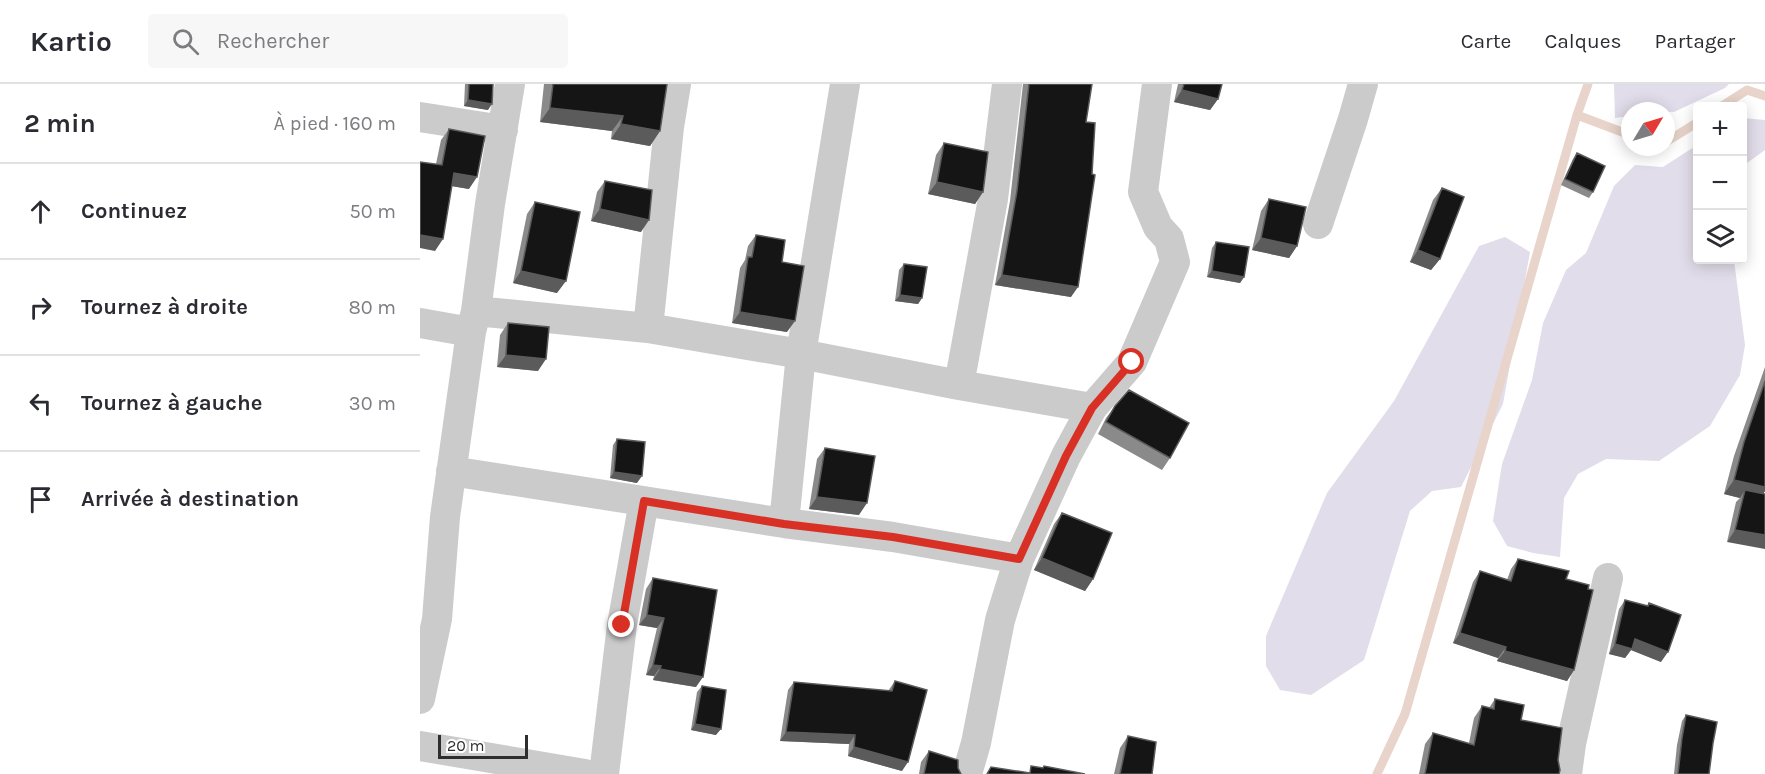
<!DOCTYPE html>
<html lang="fr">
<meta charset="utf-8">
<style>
:root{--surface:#fff;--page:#f7f7f7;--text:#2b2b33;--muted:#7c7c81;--line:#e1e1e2}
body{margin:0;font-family:Karla,sans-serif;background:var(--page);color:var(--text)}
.controls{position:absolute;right:18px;top:18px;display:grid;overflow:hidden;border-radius:6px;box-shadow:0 3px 15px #0003}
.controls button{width:54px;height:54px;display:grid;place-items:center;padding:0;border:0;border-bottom:2px solid var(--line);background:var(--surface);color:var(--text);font:30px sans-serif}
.compass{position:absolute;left:1201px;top:18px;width:54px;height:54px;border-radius:50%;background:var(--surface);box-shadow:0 3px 15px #0003;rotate:52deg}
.scale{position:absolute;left:18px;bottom:15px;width:90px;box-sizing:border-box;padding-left:6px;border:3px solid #2e2e2e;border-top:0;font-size:16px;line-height:21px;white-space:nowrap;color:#2e2e2e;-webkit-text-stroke:4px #fff;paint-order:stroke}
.stop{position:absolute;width:18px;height:18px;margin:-14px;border:4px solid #d93025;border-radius:50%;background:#fff}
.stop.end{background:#d93025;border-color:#fff;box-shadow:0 2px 6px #0008}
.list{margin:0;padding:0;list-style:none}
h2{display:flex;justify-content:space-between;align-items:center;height:78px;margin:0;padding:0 24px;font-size:26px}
h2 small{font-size:20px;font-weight:400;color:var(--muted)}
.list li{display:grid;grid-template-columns:39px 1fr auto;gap:18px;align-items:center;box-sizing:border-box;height:96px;padding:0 24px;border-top:2px solid var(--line)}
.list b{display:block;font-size:22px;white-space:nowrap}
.list em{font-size:20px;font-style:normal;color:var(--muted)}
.icon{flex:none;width:33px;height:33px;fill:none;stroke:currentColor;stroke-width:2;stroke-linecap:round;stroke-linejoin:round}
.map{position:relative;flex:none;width:1345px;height:690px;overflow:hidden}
header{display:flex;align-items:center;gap:36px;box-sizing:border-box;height:84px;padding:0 30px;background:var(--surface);border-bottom:2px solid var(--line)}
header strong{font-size:28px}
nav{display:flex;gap:33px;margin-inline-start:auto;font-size:21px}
.search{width:420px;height:54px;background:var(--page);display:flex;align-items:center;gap:15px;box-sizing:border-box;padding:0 21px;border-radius:6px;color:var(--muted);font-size:22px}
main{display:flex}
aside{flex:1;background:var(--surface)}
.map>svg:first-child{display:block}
</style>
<header>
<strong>Kartio</strong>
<div class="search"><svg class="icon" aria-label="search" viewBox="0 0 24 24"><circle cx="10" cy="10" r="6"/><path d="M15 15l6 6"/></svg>Rechercher</div>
<nav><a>Carte</a><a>Calques</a><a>Partager</a></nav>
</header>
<main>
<aside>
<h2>2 min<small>À pied · 160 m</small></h2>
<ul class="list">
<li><svg class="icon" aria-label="ahead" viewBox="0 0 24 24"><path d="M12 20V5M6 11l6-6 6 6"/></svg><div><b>Continuez</b></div><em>50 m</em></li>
<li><svg class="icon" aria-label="right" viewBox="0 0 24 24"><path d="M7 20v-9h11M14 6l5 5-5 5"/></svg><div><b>Tournez à droite</b></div><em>80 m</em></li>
<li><svg class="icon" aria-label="left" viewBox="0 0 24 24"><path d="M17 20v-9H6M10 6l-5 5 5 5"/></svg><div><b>Tournez à gauche</b></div><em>30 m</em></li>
<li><svg class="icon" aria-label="arrive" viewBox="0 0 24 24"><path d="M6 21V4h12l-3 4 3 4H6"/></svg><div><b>Arrivée à destination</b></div></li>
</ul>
</aside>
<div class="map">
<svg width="1345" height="690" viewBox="0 0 1345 690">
<rect width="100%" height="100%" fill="#fff"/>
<path fill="#e2ddea" d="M1194,0H1309L1305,4L1254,28L1210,27V32L1195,34Z
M1323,34L1345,36V66L1323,82Z
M1277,61L1278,176H1314L1325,261L1320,291L1290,342L1239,377L1186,375L1158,390L1144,414L1140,473L1113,469L1087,462L1073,437L1082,380L1112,296L1123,239L1146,186L1166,169L1194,102L1215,81L1243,83Z
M1085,153L1110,168L1083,320L1041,403L1012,407L990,427L944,576L891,611L860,606L846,582V552L907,409L974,317L1059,162Z"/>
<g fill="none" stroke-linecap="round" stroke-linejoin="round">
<path stroke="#e8d4ca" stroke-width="9" d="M1302,22L1327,6L1345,12
M1157,31L1210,51
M1246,58L1278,38
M957,690L985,630L1157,31L1168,0"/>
<path stroke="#cbcbcb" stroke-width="30" d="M0,33L83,46
M898,140L933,35L943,0
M56,227L228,244L381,270L539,301L672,324
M0,239L51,248
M228,244L249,43L256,0
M539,301L573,115L587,0
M31,387L364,439L473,453L599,475
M364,439L381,270L425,0
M0,615L17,535L25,433L51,248L56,227L70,120L90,0
M0,662L165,690
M184,690L202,541L224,417
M547,690L556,659L580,536L599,475L646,372L672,324L712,278L755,178L749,155L738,143L723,108L737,0
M1147,690L1151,660L1188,494"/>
</g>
<path fill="#8a8a8a" d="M45,0H73L68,26L44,22Z
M124,0H247L240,47L230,62L191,55L192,47L120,38Z
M603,0H672L666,38L651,213L575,201L590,117Z
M758,0H802L798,15L790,26L754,18Z
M29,45L49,105L32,102L15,167L16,80L21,56Z
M524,59L563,108L555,120L508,110L516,71Z
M1157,69L1173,108L1169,114L1141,101L1153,75Z
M185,97L221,148L171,137L177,108Z
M1022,104L1020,175L1011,186L990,178L1013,116Z
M849,115L877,162L869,174L832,166L841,127Z
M115,118L137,209L93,199L107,130Z
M336,151L362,178L367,248L312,239L320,184L325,176L328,162Z
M796,158L824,193L820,199L787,193L792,164Z
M484,180L502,214L498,220L475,217L479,186Z
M88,239L118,287L77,283L80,251Z
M1345,283V407L1307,458L1316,418L1320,414L1304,410L1314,372Z
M695,322L750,374L742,386L678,350L686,334Z
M197,355L217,399L190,394L193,361Z
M405,364L439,431L389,425L397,375Z
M642,429L673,495L665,507L614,486L634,440Z
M1098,475L1168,505L1154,586L1147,597L1077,577L1078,574L1033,559L1053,498L1060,487L1087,496L1091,485Z
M233,494L276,603L233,596L234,592L226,591L237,544L219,541L226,505Z
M1205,516L1227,522L1229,519L1241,578L1211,566L1205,574L1189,570L1199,525Z
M475,597L482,687L428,672L429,660L360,657L368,606L374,598L468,607Z
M282,602L296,651L271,646L277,608Z
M1075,615L1101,636L1138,676L1139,690H999L1005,660L1013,649L1049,659L1054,634L1062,622L1069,624Z
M1266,631L1289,690H1254L1257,661L1262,637Z
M708,652L732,690H694L700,664Z
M509,667L538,684L541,690H499L501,678Z"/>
<path fill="#5b5b5b" d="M762,6L798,15L790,26L754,18Z
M48,16L72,20L68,26L44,22Z
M130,24L203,32L192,47L120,38Z
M201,40L240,47L230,62L191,55Z
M34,89L57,93L49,105L25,101Z
M517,98L563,108L555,120L508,110Z
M180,125L229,136L221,148L171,137Z
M0,151L23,155L15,167L0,164Z
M841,154L877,162L869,174L832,166Z
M998,166L1020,175L1011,186L990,178Z
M101,187L146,197L137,209L93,199Z
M792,187L824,193L820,199L787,193Z
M582,191L658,203L651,213L575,201Z
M480,211L502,214L498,220L475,217Z
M320,228L375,237L367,248L312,239Z
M86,271L126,275L118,287L77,283Z
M194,388L222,392L217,399L190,394Z
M1314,396L1345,403V407L1338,418L1325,406L1320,414L1304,410Z
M397,413L447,419L439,431L389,425Z
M1315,446L1345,451V465L1307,458Z
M622,474L673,495L665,507L614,486Z
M227,531L244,534L237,544L219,541Z
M1040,549L1086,563L1078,574L1033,559Z
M1215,555L1248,568L1241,578L1211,566L1205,574L1189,570L1195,560Z
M1085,567L1154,586L1147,597L1077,577Z
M233,581L241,582L234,592L226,591Z
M240,585L283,593L276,603L233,596Z
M275,640L301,645L296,651L271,646Z
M366,648L435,651L429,660L360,657Z
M434,663L488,678L482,687L428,672Z"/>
<path fill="#151515" stroke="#5b5b5b" stroke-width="1.5" d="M49,0H73L72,20L48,16Z
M133,0H247L240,47L201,40L203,32L130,24Z
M609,0H672L666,38L675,39L672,90L675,91L658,203L582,191L597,107Z
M764,0H802L798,15L762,6Z
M29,45L65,52L57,93L34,89L23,155L0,151V78L22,81Z
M524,59L568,68L563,108L517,98Z
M1157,69L1185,82L1173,108L1145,95Z
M185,97L232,106L229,136L180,125Z
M1022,104L1044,113L1020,175L998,166Z
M849,115L886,123L877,162L841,154Z
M115,118L160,128L146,197L101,187Z
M336,151L365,156L362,178L384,182L375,237L320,228L328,173H332Z
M796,158L829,163L824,193L792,187Z
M484,180L507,183L502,214L480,211Z
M88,239L129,243L126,275L86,271Z
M1345,297V403L1314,396L1324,358Z
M709,306L769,339L750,374L686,338L695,322Z
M197,355L225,358L222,392L194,388Z
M405,364L455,372L447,419L397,413Z
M1325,406L1345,410V451L1315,446Z
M642,429L692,449L673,495L622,474Z
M1098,475L1149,487L1146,495L1169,501L1168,505L1173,506L1154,586L1085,567L1086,563L1040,549L1060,487L1091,497Z
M233,494L297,506L283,593L240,585L241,582L233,581L244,534L227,531Z
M1205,516L1228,522L1229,519L1261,531L1248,568L1215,555L1212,565L1195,560Z
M475,597L507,606L488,678L434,663L435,651L366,648L374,598L472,607Z
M282,602L306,606L301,645L275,640Z
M1075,615L1104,621L1101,636L1142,644L1138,676L1140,686L1139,690H1005L1013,649L1054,661L1062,622L1074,625Z
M1266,631L1297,638L1293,659L1289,690H1258L1262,654Z
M708,652L736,658L732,690H700Z
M509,667L538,676V684L541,690H504Z
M611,682L623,684L624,682L665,690H567L571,683L610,689Z"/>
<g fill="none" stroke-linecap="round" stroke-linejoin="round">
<path stroke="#d93025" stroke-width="8" d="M202,541L224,417L364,440L473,453L599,475L646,372L672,324L712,278"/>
</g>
</svg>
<div class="controls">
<button>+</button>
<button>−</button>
<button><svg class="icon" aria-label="layers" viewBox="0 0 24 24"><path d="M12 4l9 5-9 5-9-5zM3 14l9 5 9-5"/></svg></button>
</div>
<svg class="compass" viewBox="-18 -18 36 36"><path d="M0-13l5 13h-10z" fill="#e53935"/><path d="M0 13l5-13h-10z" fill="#7c7c81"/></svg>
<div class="scale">20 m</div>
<div class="stop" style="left:712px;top:278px"></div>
<div class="stop end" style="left:202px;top:541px"></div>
</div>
</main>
